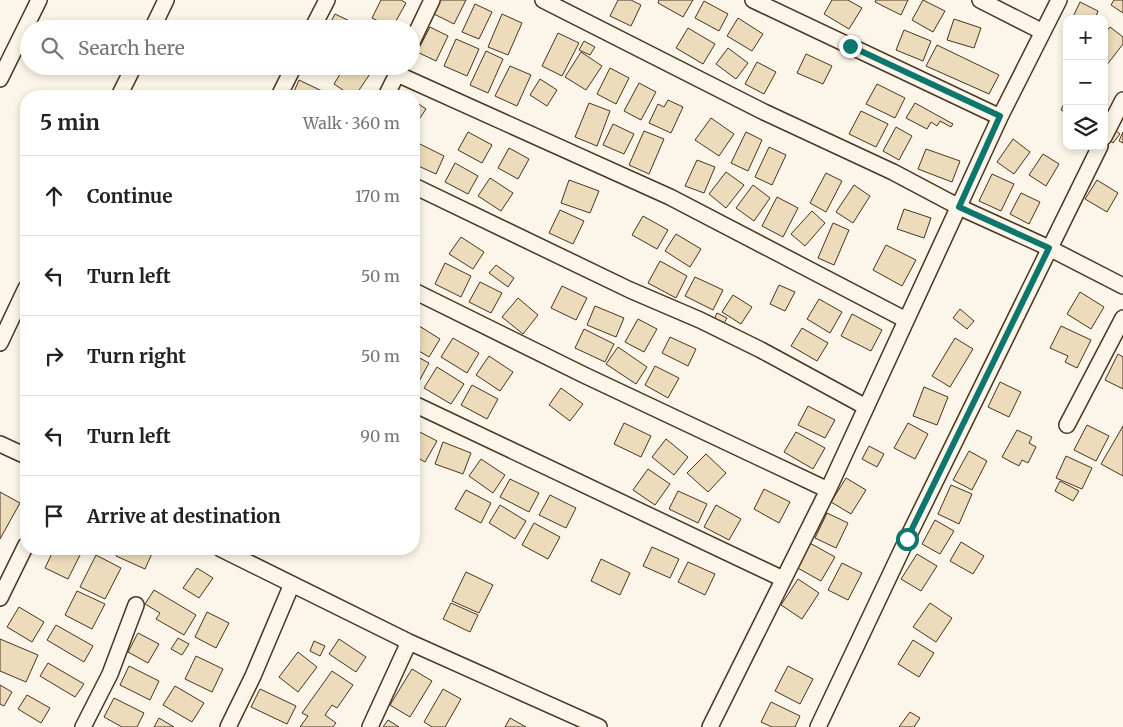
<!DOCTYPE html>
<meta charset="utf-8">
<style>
:root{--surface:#fff;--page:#f2f2f2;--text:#222;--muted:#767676;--line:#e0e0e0}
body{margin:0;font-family:Merriweather,serif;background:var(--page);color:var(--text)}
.controls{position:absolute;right:15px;top:15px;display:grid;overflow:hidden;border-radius:10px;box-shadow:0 2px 8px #0003}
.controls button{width:45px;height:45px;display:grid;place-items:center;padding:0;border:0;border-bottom:1px solid var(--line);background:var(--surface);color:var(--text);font:25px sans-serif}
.stop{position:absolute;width:15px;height:15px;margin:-11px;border:4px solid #0f766e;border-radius:50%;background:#fff}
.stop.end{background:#0f766e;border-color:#fff;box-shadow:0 1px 5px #0008}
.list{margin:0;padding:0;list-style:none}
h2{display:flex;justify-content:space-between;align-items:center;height:65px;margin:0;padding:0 20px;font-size:21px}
h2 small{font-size:16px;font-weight:400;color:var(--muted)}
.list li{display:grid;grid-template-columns:32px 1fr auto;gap:15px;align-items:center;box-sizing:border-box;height:80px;padding:0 20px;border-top:1px solid var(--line)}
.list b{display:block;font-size:19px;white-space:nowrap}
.list em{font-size:16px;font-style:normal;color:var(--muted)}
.icon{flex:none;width:28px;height:28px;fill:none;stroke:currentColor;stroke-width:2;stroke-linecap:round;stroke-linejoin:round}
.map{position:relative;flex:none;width:1123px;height:727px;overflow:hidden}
.search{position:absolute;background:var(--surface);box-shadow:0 2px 8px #0003;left:20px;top:20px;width:400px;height:55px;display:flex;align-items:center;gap:12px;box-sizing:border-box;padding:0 18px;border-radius:28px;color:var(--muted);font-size:19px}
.panel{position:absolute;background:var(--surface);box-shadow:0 2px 8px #0003;left:20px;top:90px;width:400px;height:465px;border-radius:20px}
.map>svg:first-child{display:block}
</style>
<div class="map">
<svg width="1123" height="727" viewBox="0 0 1123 727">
<rect width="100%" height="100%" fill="#fbf6e9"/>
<path fill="#ecdcbc" stroke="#4a3520" d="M381,0H401L406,3L392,28L372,18Z
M440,0H466L454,24L434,14Z
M618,0H631L641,5L631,26L610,16Z
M659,0H693L683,17L658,3Z
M832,0H848L862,8L849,29L824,14Z
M876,0H908L901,15L875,2Z
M923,0L945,11L933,32L912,20Z
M1114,0H1123V13L1111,5Z
M704,1L728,14L719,31L695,18Z
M1080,2L1098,11L1095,19H1072Z
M475,4L492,12L479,39L462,32Z
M335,14L358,25L356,29H327Z
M502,14L522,23L508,55L488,47Z
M738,18L763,34L752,51L727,36Z
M954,19L981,28L974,48L947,40Z
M430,27L448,36L436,61L417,52Z
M1110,27L1123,37V44L1106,66L1104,65V34Z
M688,28L715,44L703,64L676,48Z
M904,30L931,41L923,61L896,50Z
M558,33L579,43L562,76L542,66Z
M456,39L479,49L467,76L444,66Z
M584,41L595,47L590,55L579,50Z
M937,45L999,75L989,94L926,66Z
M728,48L748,63L736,79L716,64Z
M486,51L503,59L488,93L470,85Z
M581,52L602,66L586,90L565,77Z
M806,54L832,66L823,84L797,73Z
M757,62L776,72L764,94L745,84Z
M345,66H358L370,74L355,96H352L334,84Z
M510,66L531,75L517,106L495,96Z
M610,68L629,78L616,104L597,94Z
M540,79L557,90L547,106L530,95Z
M299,80L322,91L319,96H292Z
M639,83L656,92L641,120L624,111Z
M877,84L905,98L895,118L866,104Z
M1067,97V113L1061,110Z
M668,100L683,107L671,133L649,123L658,104L664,107Z
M414,101L426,109L414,127Z
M589,103L610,111L597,146L575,137Z
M915,103L953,124L951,127L940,121L937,126L931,122L927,129L906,118Z
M861,111L888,124L876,147L849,134Z
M711,118L734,134L719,156L695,140Z
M613,124L634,134L624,154L603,145Z
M896,127L912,136L899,160L883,151Z
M1112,128L1120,134L1113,143L1105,137Z
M644,131L664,139L649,174L629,165Z
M468,132L492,145L482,163L458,150Z
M746,132L762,140L748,171L731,163Z
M1123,132V143L1119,141Z
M1013,139L1030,152L1014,174L997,162Z
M418,143L444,156L436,174L414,164V152Z
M769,147L786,155L772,185L755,177Z
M509,148L529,159L518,179L498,168Z
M926,149L960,161L952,182L918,169Z
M1043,154L1059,164L1046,186L1029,175Z
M697,160L715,167L704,193L685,186Z
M455,163L478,176L468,194L445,182Z
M726,172L744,185L726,208L709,194Z
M826,173L842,181L826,212L810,203Z
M992,174L1014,184L1001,211L979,201Z
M490,178L513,193L501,211L478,196Z
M569,180L599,191L590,213L561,203Z
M1097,180L1118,193L1107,212L1085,199Z
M753,185L770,198L754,221L736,208Z
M854,185L870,196L853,223L836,212Z
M1021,193L1040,202L1029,224L1010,214Z
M777,197L798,208L783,237L762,226Z
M904,209L931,218L924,238L897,229Z
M560,210L584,221L573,244L549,233Z
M812,211L825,223L805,246L791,234Z
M643,216L668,230L657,249L632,235Z
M833,223L849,230L834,265L818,258Z
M676,234L701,249L690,267L665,251Z
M461,237L484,252L473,269L449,254Z
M886,245L916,260L902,286L873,270Z
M660,261L687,276L676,298L648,283Z
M445,263L471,276L461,297L435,284Z
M496,265L514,278L508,287L489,273Z
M695,277L723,290L713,310L685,296Z
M480,282L502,293L491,313L469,302Z
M779,285L795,292L785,311L770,304Z
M562,286L587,298L576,320L551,308Z
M1080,292L1104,307L1091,329L1067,314Z
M733,295L752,307L741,324L722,312Z
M518,298L538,315L523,334L502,317Z
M819,299L842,312L830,333L807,319Z
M595,306L624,318L616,337L587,325Z
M960,309L974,321L967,329L953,318Z
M717,313L727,318L722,327L713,322Z
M852,314L882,330L871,351L841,336Z
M638,319L657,329L644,352L625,342Z
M416,324L440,339L429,357L414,348V327Z
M1061,326L1091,340L1077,368L1065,362L1068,356L1050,348Z
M802,328L828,343L817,361L791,346Z
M584,329L614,344L605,362L575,348Z
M670,337L696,349L688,366L662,353Z
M453,338L479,353L467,373L441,357Z
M955,338L973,349L950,387L932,376Z
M618,347L647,367L636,384L606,364Z
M1118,354L1123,357V389L1105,380Z
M414,355L429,363L417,385L414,383Z
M489,356L513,372L500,391L476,375Z
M655,366L679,378L668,398L645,385Z
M437,367L464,384L451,404L424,388Z
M1000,382L1021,392L1009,417L988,407Z
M472,385L498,399L487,419L461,405Z
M924,387L948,397L937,425L913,416Z
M561,388L583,404L570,421L549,405Z
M808,406L835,420L825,438L798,425Z
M624,423L651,436L641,457L614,444Z
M908,423L928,434L915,459L894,448Z
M1087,425L1109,436L1096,461L1074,450Z
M1123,426V476L1101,464Z
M414,429L437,441L425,462L414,456Z
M1017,430L1032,437L1029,443L1036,447L1028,463L1022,460L1019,466L1002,457Z
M796,432L825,448L813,469L784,452Z
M666,439L688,457L674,475L652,457Z
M443,442L471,453L463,474L435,464Z
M869,446L884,454L877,467L862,459Z
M969,451L987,461L972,490L953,480Z
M706,454L726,473L708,492L687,473Z
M1066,456L1092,468L1082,489L1056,478Z
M481,459L505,475L493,493L469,476Z
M648,469L670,484L655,505L633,490Z
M846,478L866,490L851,514L831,502Z
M510,479L539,493L529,512L500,497Z
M1060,481L1079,491L1073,501L1055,491Z
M951,485L972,494L959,524L938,514Z
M764,489L790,502L779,523L754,509Z
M466,490L491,503L481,523L455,509Z
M678,491L707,504L698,523L669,509Z
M0,492L20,503L0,539Z
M550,495L576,508L566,528L539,515Z
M500,505L526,521L515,539L489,523Z
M716,505L741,519L729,540L704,527Z
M827,513L848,523L836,548L815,538Z
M935,520L954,531L940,554L922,544Z
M534,523L560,537L548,559L522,545Z
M808,542L835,557L821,581L794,566Z
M961,542L984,556L973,574L950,561Z
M652,547L679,559L670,578L643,566Z
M54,549H78L82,551L68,579L45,568Z
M119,549H154L145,569L116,556Z
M917,554L937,566L921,591L901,579Z
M96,555L121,568L105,599L80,587Z
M601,559L630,573L620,595L591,581Z
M688,562L715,574L705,595L678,582Z
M842,563L862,573L848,600L828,590Z
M197,568L213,578L199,598L183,588Z
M466,572L493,585L479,613L452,601Z
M798,579L819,593L802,619L781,605Z
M154,590L196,615L184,635L156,619L160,613L145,604Z
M77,591L105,604L92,629L65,615Z
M451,603L478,615L470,632L443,619Z
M930,603L952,618L936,642L913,627Z
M19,607L44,622L32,642L7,627Z
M207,612L229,623L216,648L195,637Z
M56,625L93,646L84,662L47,640Z
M138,633L159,644L148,663L128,652Z
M178,638L189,644L182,655L171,649Z
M0,639L38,655L26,682L0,671Z
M339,639L366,657L356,672L329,654Z
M913,640L934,653L919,677L898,664Z
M314,641L325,646L320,656L310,651Z
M298,652L317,667L298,692L279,677Z
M196,656L223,669L212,692L185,679Z
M48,663L84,684L75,697L40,676Z
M129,666L159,681L150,700L120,685Z
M788,666L813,679L800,704L775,691Z
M412,669L432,681L410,717L390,705Z
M332,671L353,685L337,708L332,705L325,715L336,723L333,727H300L308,716L302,713Z
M0,685L12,692L4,706L0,704Z
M175,686L204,703L192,722L163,705Z
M260,689L296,706L287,724L251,707Z
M443,689L461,699L445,727H432L424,722Z
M27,695L50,708L41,723L18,709Z
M114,698L144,713L137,727H122L104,717Z
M771,702L800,716L795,727H772L761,722Z
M910,712L920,718L914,727H899Z
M159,718L174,727H154Z
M510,718L526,727H505Z
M388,720L399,727H383Z"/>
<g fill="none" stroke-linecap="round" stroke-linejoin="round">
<g stroke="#4a3520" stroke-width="18">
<path id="minor" d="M543,0L764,112L893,172L959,207L1049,248L1123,286
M753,0L1000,117
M980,0L1043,32
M152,29L166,0
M312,29L327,0
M411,44L432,0
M397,74L670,197L906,320
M0,79L39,0
M119,96L134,66
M279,96L294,66
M386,96L401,66
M1104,137L1123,100
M414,186L630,290L700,320L761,350L866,407
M414,291L584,375L828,490
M0,343L26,288
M414,404L783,579
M1067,425L1123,318
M0,444L26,456
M221,549L409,642L599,727
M0,598L26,545
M83,727L110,674L136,605
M228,727L253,676L292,584
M370,727L409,642
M710,727L828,490L1000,117L1059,0
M818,727L907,539L1100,146"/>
</g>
<use href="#minor" stroke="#fbf6e9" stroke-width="15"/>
</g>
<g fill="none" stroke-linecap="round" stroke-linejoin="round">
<path stroke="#0f766e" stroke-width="6" d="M850,46L1000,116L959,207L1049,248L907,539"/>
</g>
</svg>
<div class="controls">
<button>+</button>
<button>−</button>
<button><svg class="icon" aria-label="layers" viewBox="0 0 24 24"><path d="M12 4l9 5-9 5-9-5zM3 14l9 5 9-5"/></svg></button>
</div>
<div class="stop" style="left:907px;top:539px"></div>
<div class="stop end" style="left:850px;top:46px"></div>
<div class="search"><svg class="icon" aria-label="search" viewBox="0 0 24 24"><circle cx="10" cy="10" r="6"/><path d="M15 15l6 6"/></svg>Search here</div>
<section class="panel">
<h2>5 min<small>Walk · 360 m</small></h2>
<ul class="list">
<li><svg class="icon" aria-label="ahead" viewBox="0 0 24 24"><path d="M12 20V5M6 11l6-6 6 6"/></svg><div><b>Continue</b></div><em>170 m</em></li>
<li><svg class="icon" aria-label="left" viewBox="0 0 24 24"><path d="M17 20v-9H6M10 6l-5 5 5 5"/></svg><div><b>Turn left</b></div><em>50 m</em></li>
<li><svg class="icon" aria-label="right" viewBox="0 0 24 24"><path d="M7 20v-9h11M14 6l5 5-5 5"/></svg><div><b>Turn right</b></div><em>50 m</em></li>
<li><svg class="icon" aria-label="left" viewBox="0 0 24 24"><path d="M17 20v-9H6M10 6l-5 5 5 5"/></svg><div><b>Turn left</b></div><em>90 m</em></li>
<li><svg class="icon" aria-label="arrive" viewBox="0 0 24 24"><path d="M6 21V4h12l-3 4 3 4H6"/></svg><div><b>Arrive at destination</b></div></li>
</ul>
</section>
</div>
